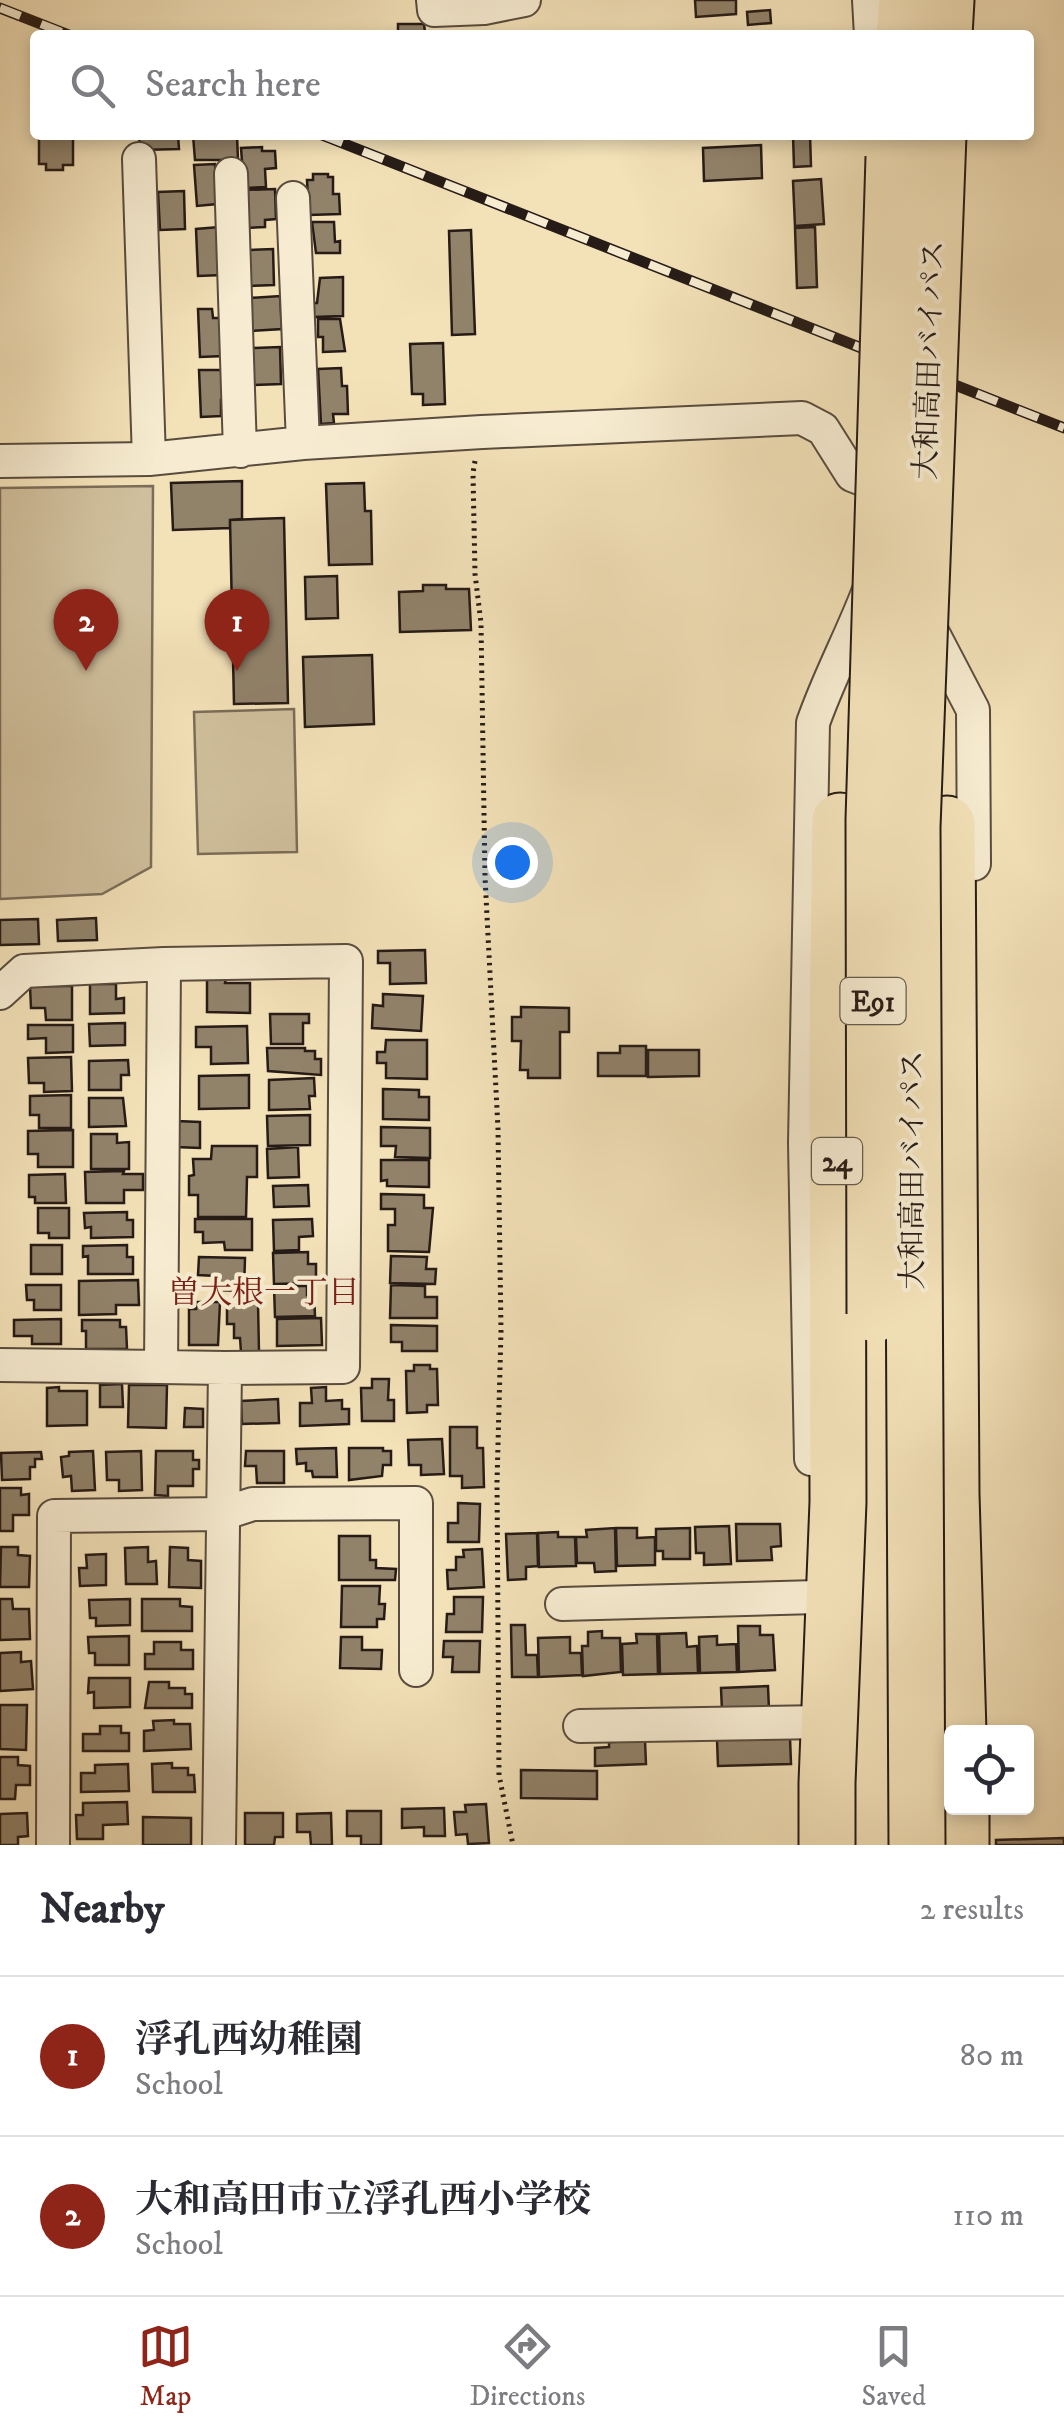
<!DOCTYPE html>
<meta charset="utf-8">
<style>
:root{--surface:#fff;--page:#f7f7f7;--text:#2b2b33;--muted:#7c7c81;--line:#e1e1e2;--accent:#8f2418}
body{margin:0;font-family:"IM FELL DW Pica","Noto Serif JP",serif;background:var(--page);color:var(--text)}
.controls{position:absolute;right:30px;bottom:30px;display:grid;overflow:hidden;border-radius:10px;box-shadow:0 5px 15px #0003}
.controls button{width:90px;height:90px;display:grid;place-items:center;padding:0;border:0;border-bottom:2px solid var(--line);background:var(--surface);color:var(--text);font:50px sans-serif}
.you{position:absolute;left:512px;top:862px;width:35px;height:35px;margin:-25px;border:8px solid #fff;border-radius:50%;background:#1a73e8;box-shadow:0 0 0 15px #1a73e833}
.badge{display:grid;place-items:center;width:65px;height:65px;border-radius:50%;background:var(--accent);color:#fff;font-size:32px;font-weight:700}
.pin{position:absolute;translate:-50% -82px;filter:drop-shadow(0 2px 5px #0008)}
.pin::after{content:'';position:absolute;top:52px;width:35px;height:30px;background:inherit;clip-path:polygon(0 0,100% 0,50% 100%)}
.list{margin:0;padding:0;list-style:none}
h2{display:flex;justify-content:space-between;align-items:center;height:130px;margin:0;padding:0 40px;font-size:42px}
h2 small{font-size:32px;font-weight:400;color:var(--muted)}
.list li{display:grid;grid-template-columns:65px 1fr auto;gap:30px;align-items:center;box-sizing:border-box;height:160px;padding:0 40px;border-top:2px solid var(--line)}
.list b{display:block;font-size:38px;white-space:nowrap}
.list p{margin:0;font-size:32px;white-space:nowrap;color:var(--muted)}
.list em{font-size:32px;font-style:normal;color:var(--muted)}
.icon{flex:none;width:55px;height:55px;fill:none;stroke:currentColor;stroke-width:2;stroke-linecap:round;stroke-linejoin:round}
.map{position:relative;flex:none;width:1064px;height:1845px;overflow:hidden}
.search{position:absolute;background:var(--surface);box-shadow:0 5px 15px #0003;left:30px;right:30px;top:30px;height:110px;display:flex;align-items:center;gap:25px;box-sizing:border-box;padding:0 35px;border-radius:10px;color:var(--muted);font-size:38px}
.sheet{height:450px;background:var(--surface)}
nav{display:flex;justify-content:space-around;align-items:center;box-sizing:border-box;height:140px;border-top:2px solid var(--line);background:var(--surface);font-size:28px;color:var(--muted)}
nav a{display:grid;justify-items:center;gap:5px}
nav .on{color:var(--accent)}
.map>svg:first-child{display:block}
</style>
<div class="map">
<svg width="1064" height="1845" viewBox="0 0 1064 1845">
<rect width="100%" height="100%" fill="#f3e1b8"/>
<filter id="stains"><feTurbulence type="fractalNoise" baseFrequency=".002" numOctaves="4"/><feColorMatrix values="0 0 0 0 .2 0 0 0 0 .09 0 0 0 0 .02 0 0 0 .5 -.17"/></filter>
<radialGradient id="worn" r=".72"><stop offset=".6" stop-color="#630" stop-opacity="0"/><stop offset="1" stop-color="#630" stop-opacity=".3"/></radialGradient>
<path fill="#d0bf9c" stroke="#7b6d59" stroke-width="2.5" d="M153,486L151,867L102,894L0,899V488Z
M294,709L297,852L198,854L194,712Z"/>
<path fill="#91826a" stroke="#261b16" stroke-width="2.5" d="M695,0H736V14L696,17Z
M770,10L771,23L748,25L747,12Z
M398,24H424L425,32H434L435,35H398Z
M39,135H73V165H63V170H46V164H39Z
M139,135H178L179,149L140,150Z
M193,135L237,136L238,160H195Z
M793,135H810L811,166L794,167Z
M761,145L762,178L704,181L703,148Z
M262,147V151H275L276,168L265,169L266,187L244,188L241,148Z
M215,164L217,204L197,206L194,165Z
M313,174H328V177H333V194H339L340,214L309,215L307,180H313Z
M821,179L824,224L795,226L793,181Z
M275,189L276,219L265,220V227L246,228L244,190Z
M184,191L185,229L160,230L158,192Z
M312,222H334L335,242L340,241V253H316Z
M219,227L222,275L198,276L196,229Z
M815,227L817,287L797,288L795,228Z
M471,230L475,334L452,335L449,231Z
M273,249L274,285L248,286L247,250Z
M343,277V316L313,317L312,303H317L320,278Z
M280,296L282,329L252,331L250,298Z
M198,309H212L213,318H223L224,356L200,357Z
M318,319H340L345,351L323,352V337H318Z
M443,343L445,404L423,405V394H412L410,344Z
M280,347L281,384L254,385L252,348Z
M341,368L342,386H347L348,414H333L334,423L321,424L318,369Z
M199,370H224L225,400H221V416L201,417Z
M242,481V519L230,520V528L173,530L171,483Z
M364,483L365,511H371L372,564L329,565L326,484Z
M284,518L288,703L234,704L230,520Z
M337,576L338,618L306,619L305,577Z
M423,585H446V589H469L471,630L400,632L399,592L423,591Z
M372,655L374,724L305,727L303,657Z
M96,918L97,940L58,941L57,920Z
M38,919L39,944L0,945V920Z
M425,950L426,983L390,984V963H378V951Z
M207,976L226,977L225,983H250V1013L207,1012Z
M90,984H116V999L124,998V1013L90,1014Z
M30,986H72V1020H46L45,1008H31Z
M383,994L423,996L421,1031L372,1028L373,1005L383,1006Z
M521,1007L569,1008V1032H560V1078H528V1070H520L521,1041H512V1017H521Z
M270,1014H309V1023H303V1044H271Z
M125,1023V1045L90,1046L89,1024Z
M28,1025H73V1052L46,1053V1038L28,1039Z
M247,1026L248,1063L211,1064V1047H196V1027Z
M386,1040H427V1079L386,1078V1063H377V1052H385Z
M620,1046H646V1076H598V1053H620Z
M267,1048H305V1051H315V1059H321V1075L268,1071Z
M648,1050H699V1076L648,1077Z
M71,1057L72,1091L44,1092V1083H29L28,1058Z
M128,1060L129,1075H121V1090H89V1061Z
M249,1075V1108L199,1109V1076Z
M314,1078L315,1096H309L310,1109L269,1110V1080Z
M383,1089L419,1090V1097H429V1120L383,1119Z
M71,1095V1128H39V1115H30V1096Z
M89,1098H123L126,1126L89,1127Z
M310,1115V1145L268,1146L267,1116Z
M176,1121L200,1122V1148L175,1147Z
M381,1127L430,1128V1158L395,1157L396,1146H381Z
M73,1130V1167H38V1154H28V1131Z
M91,1134H117V1143L129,1142V1169H91Z
M212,1146H257V1177H247L246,1217H198V1195H189V1176L194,1175L193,1159H211Z
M298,1147L299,1177L268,1178L267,1149Z
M381,1160H429V1187L387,1186V1180L381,1181Z
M124,1171L123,1174H143V1190H124V1203H86L85,1172Z
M65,1174L66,1203H35V1197H29V1175Z
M308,1185L309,1206L274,1207L273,1186Z
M381,1194L424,1195V1208H433L429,1252L388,1251V1225H395V1209H381Z
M38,1208H69V1238H49V1233H38Z
M127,1212V1220H133V1237L91,1238V1227L85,1228L84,1213Z
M195,1219H252V1250H225L224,1242L203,1243V1232H195Z
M312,1219L313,1236L299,1237V1250L274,1251L273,1220Z
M31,1245H62V1274H31Z
M127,1245V1257H133V1274H88V1256L83,1257V1246Z
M308,1252V1264H316V1283L274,1284L273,1253Z
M391,1256L427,1257L426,1269H436L435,1284L390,1283Z
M199,1257L245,1258L244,1291L215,1290L216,1276L198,1275Z
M138,1280L139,1305H116V1314L79,1315V1281Z
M26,1285H61V1310H34V1300H27Z
M391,1285L425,1286V1297H437V1318H390Z
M274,1286H307V1295H314L315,1316L275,1317Z
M196,1302H220L218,1345H189V1309H196Z
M258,1303L259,1352H241L240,1338H234V1324H227V1304Z
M321,1318L322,1345L277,1346V1319Z
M61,1319V1344H32V1336H14V1320Z
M82,1320H120V1327H126L127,1349H86V1331H82Z
M391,1325L437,1326V1351H402V1342H391Z
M414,1365H430V1369H437L438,1405H427V1412L407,1413L406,1371H414Z
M372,1379H389L388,1400H394V1421H362L361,1388H372Z
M122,1384L123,1407H100V1385Z
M129,1385H167L166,1428L128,1427Z
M59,1387V1391H87V1425L47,1426V1388Z
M326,1387V1401L342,1400V1409H349V1424L300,1426V1403H312L311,1388Z
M278,1399L279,1423L242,1424L241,1401Z
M185,1408L203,1409V1427H184Z
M450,1427H477V1448H483L484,1487L462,1488V1476H450Z
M442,1439L444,1474L421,1475V1465H409L408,1440Z
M336,1448L337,1477H313L312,1471H306V1463L297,1464L296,1449Z
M349,1448H383V1451H391V1465H383L382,1476L349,1480Z
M93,1451L95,1490L72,1491L71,1476L63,1477L61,1457L69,1456V1452Z
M141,1451L142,1490L119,1491V1480H107L106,1452Z
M156,1451H193V1460H199V1469H193V1486H168V1496L155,1495Z
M246,1451H284V1483H257L256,1466H245Z
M41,1452L42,1459H35V1467H30V1479L2,1480L1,1453Z
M0,1488H21V1495L29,1494V1515H13V1531H0Z
M458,1503L480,1504L479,1542H448V1523H458Z
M736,1524H780L781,1546L771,1547L772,1560L737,1561Z
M729,1526L731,1564L704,1565V1553H696L695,1527Z
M615,1528L616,1571L595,1572L594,1563H577L576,1537H587L586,1530Z
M616,1528H637V1538L655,1537V1565L617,1566Z
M690,1528V1559H663V1551H656V1529Z
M558,1532V1537H575L576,1566L539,1567L538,1533Z
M537,1533L538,1566L526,1567V1579L508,1580L506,1534Z
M339,1536H370V1560H376V1568L396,1569L395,1580H339Z
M1,1547H18V1555L30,1556L29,1587H0Z
M148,1547V1562L156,1561L157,1584H126L125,1548Z
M170,1547L188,1548V1560L201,1561V1588L169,1587Z
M482,1549L484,1587L448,1589L447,1570H456V1557H464L463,1550Z
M106,1554V1585L80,1586L79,1568H87L86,1555Z
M342,1586H380L379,1604H385L384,1619H377V1627H341Z
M454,1597H483L482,1632H446L447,1614H454Z
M0,1599H12L13,1609H29L30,1639L0,1640Z
M130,1599V1625L96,1626V1618H90L89,1600Z
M142,1599H180V1606L192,1607V1631H142Z
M511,1625H525L526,1655H537L538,1677H512Z
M738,1626H760V1635H773L775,1670L739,1672Z
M602,1631V1638H620L621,1672L583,1676L582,1646H588V1632Z
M686,1633L687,1647L697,1646L698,1673L660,1674L659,1634Z
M636,1634H657L658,1674L623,1675L622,1644L637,1643Z
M129,1636V1665H95V1653H89L88,1637Z
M717,1636V1645L736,1644L737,1672L700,1673L699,1637Z
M341,1637H362V1650H382L381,1669L340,1668Z
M570,1637V1653H581L582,1675L539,1677L538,1638Z
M444,1641H480L479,1672H452L453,1657H443Z
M154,1642H181V1650H193V1669H145V1654H154Z
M21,1652V1662L31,1661L33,1689L0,1691V1653Z
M89,1678H130V1707L94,1708V1692L88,1693Z
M149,1682H169V1688H185V1694H192V1708H145Z
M768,1686L769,1710L722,1711L721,1688Z
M0,1705H27L26,1750L0,1749Z
M174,1720V1724H190L191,1749L144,1751V1731L154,1730L153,1721Z
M100,1726H121V1733H129V1751H83V1734H100Z
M790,1738L791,1764L718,1766L717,1740Z
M645,1741L646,1764L595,1766V1748L609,1747V1742Z
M0,1757H18V1765L30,1766V1785H16L15,1799H0Z
M172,1763V1768H188V1775H194L195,1792H153L152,1764Z
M128,1764L129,1791L81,1792V1773H95V1765Z
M521,1770L597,1771V1799L521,1798Z
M127,1802L128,1824L103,1825V1839H77L76,1815H83V1803Z
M486,1804L489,1843L468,1844L467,1834L456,1835L454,1812H466L465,1805Z
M444,1808L445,1836H424V1827L402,1828V1809Z
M347,1811H381V1845H361V1836H347Z
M27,1813L28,1836L18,1837V1845H0V1814Z
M245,1813H283V1837H275L274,1845H245Z
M331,1813L332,1845H311L310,1832H297V1814Z
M143,1817L191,1818V1845H143Z
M1064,1838V1845H996V1840Z"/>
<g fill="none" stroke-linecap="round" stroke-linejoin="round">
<g stroke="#594c3e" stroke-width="36">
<path id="minor" d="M433,0L434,10L484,8L524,0
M869,0L871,35
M139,159L149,459
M231,174L240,451
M293,198L303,443
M0,461L149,459L303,443L482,432L802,418L823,429L852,475L875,484L900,483
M926,620L973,710L974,864
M164,964L346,961L343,1367L225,1368
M0,993L24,971L164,964L161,1367L0,1365
M161,1367L225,1368L219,1845
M811,1459L805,1143L813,723C829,677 852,635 869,590
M562,1604L817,1597
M580,1726L823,1722
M53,1845L54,1516L222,1514L253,1504L416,1503V1670"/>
</g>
<g stroke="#261b16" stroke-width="59">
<path id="trunk" d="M904,35L907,0
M944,35L946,0
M947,824L951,1494L958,1732
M961,1808V1845
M827,1845V1783L838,1502L837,1037L840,821"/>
</g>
<path stroke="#261b16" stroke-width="5" stroke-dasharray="2.5 5" stroke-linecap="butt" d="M475,461L473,473L475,574L481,623L485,877L498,1129L501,1331L497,1482L499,1775L513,1845"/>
<use href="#minor" stroke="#f7ecd1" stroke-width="32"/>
<use href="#trunk" stroke="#f3e1b8" stroke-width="55"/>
<g stroke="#261b16" stroke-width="11">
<path id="rail" d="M0,8L69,35
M322,135L1064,428"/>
</g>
<use href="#rail" stroke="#f7ecd1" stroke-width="8" stroke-dasharray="22" stroke-linecap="butt"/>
<g stroke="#261b16" stroke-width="59" stroke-linecap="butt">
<path id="trunk-bridge" d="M875,1314L874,820L894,157
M917,1845L912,827L938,135"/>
</g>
<use href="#trunk-bridge" stroke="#f3e1b8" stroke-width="55"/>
</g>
<g text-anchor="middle" stroke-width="8" stroke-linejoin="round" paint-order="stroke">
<g fill="#f7ecd1" stroke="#655a4e" stroke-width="2.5">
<rect x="840.5" y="978" width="65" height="46" rx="8"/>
<rect x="812" y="1138" width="50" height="46" rx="8"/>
</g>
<g font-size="28" font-weight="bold" fill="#261b16">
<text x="873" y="1011">E91</text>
<text x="837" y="1171">24</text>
</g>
<g font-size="30" fill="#261b16" stroke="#f7ecd1">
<text transform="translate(929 360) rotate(-88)" y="10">大和高田バイパス</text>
<text transform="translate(912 1170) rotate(-90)" y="10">大和高田バイパス</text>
</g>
<g font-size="32" fill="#7a1f14" stroke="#f7ecd1">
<text x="264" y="1303">曽大根一丁目</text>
</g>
</g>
<rect width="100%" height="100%" filter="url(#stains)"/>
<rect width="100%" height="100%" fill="url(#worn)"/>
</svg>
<div class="controls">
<button><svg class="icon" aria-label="locate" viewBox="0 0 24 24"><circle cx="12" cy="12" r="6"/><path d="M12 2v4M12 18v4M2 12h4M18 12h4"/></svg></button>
</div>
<div class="you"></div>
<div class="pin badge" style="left:237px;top:671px">1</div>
<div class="pin badge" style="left:86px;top:671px">2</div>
<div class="search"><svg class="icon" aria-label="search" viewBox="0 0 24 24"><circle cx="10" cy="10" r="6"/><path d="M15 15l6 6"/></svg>Search here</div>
</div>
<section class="sheet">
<h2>Nearby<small>2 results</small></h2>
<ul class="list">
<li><span class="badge">1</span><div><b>浮孔西幼稚園</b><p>School</p></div><em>80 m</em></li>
<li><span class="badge">2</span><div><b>大和高田市立浮孔西小学校</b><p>School</p></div><em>110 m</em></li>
</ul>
</section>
<nav>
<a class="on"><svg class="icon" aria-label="map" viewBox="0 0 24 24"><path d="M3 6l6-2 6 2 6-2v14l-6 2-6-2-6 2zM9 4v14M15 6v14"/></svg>Map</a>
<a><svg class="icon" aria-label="directions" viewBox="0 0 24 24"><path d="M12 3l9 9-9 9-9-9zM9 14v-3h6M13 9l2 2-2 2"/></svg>Directions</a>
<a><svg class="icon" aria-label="saved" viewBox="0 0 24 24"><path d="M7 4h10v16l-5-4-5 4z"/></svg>Saved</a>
</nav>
